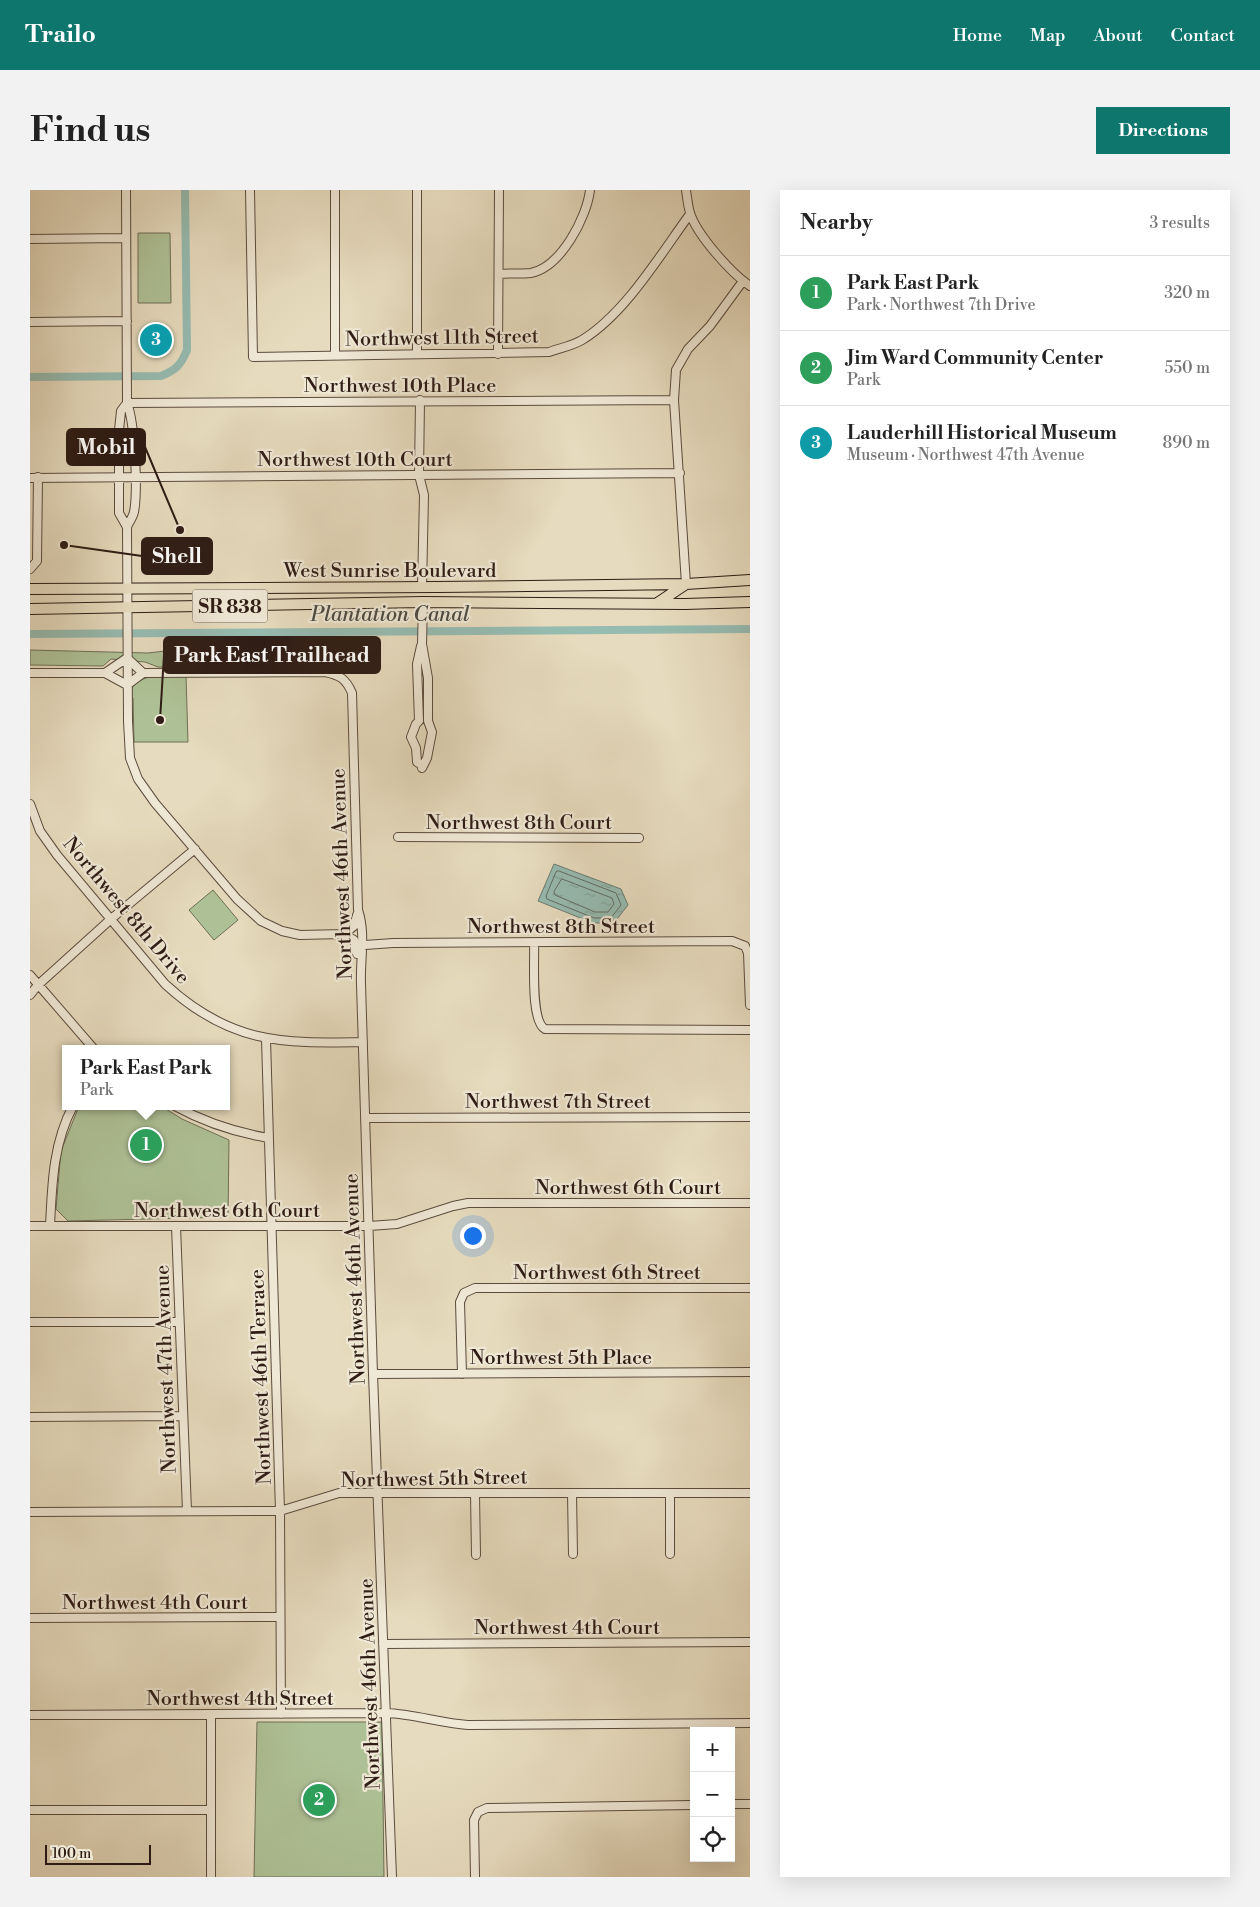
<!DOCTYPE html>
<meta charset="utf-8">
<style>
:root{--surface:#fff;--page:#f2f2f2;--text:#222;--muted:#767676;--line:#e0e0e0;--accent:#0f766e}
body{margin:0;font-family:"Libre Bodoni",serif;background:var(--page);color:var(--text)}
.controls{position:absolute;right:15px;bottom:15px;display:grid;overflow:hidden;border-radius:0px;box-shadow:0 5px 20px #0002}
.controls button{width:45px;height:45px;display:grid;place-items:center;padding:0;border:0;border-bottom:1px solid var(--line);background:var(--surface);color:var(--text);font:25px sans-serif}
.scale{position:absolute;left:15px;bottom:12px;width:106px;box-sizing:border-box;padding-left:5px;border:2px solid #2e1c15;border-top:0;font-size:14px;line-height:18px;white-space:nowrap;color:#2e1c15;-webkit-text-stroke:4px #efe8d5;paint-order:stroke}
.you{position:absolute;left:442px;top:1045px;width:18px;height:18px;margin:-12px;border:4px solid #fff;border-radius:50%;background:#1a73e8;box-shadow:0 0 0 8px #1a73e833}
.badge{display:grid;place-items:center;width:32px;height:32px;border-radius:50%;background:var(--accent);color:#fff;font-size:16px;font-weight:700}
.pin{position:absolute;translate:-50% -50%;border:2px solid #fff;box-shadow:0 1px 5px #0006}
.popup{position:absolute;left:32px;top:855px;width:168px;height:65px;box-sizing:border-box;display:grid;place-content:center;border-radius:0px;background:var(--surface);filter:drop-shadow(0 1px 4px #0005);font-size:16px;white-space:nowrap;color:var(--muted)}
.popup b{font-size:19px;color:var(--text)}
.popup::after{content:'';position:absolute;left:50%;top:100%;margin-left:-10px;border:10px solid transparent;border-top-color:var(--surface)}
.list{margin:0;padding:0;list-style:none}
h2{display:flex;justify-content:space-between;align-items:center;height:65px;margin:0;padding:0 20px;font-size:21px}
h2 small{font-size:16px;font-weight:400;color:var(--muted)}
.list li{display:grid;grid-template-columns:32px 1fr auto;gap:15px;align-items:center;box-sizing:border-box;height:75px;padding:0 20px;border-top:1px solid var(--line)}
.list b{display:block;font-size:19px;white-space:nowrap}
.list p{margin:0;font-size:16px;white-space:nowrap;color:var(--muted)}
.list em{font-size:16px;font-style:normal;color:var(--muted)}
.icon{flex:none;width:28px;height:28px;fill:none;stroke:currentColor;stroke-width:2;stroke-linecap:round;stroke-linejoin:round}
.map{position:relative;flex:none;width:720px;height:1687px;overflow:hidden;border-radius:0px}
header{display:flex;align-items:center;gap:30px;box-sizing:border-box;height:70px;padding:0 25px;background:var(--accent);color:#fff}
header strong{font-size:24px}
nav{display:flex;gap:28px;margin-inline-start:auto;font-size:18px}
.intro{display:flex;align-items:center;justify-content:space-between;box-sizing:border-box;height:120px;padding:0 30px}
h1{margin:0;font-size:35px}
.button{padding:12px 22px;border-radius:0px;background:var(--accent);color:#fff;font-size:18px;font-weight:700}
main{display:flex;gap:30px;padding:0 30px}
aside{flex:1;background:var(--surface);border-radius:0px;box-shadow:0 5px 20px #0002}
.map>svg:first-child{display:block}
</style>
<header>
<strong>Trailo</strong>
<nav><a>Home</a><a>Map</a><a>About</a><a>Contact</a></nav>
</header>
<div class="intro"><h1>Find us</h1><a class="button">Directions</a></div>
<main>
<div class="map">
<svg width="720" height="1687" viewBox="0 0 720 1687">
<defs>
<pattern id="water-ripples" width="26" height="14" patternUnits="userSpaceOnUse" patternTransform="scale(1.25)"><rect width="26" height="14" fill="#96bbb1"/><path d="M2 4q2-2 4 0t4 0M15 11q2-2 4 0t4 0" fill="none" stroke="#82a097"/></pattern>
</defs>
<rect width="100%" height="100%" fill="#e6dbbe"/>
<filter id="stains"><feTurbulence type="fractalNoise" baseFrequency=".004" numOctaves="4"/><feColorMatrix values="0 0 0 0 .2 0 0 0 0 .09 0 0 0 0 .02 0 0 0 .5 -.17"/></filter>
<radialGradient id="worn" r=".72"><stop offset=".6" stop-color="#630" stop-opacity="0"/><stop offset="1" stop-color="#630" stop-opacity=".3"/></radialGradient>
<path fill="#aec196" stroke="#6e6e56" d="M108,43H140L141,113H108Z
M169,457H317V477H128L115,472L81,469L73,476L0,475V460L118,463Z
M156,486L158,552H104L103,508L97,504C114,480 129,487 156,486Z
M183,700L208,730L184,750L159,720Z
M49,916H131L152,929L199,950L198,1027L38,1031L26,1019L31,961Z
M227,1532H352L354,1687H224Z"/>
<path fill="url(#water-ripples)" stroke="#6c7b73" d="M524,674L591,699L598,715L584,733H563L508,711Z"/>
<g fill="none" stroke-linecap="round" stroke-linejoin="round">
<path stroke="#626c63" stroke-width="1" d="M529,681L586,703L591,715L581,728H564L517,709L516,706L526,682Z
M532,689L582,708L584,714L578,722H565L525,705L524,702Z"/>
<path stroke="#96bbb1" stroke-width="8" d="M0,187L131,186C146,180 151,175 157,160L155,0
M0,444L720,439"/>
<g stroke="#5c4c3f" stroke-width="10">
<path id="minor" d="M96,0L97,213C105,233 108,301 104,322C103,327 99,332 97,337L98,531L100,568L108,589L125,613L207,709L231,731L252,741L270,745L314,744L324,736L327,725
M220,0L223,167L519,162C530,158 542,156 552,150C595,124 630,65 660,24
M305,0V165
M387,0V164
M656,0C657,8 658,16 660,23C667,45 701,83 720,96
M0,49L95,48
M469,84C479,83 491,84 501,83C531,77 557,27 560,0
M0,132L97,131
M468,164L469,0
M390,210L389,285L394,305L392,397
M97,213L644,210
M97,213L91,221L89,240V323L97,337
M0,288L650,283
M0,379L7,371L8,287
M656,394L644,210L646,180L658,159L680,136L713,91
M391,456L387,474L389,531L386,534L381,547L386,558L387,572L392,575
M97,468L113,483L295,482C310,485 316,489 322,503L328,720C336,743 330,770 331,794L343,1184L362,1687
M0,483H75L97,495L113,483
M75,483L97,468
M392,578L397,568L402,542L398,531V488L392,454L393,412
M0,614L10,641L27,665L135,794C199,853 251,854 333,852
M368,647L609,648
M314,744L324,750L327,764
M504,753C505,770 500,831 515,839L720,840
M329,759L335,755L363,753L702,751L715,756L718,763L720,815
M0,785L64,859
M0,805L8,795L81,729L165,659
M236,849L250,1321L251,1524
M145,916C176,933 204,942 238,948
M336,928L720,927
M0,1036H339L367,1034L423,1016L438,1013H720
M20,1036C22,995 23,953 43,916
M146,1036L157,1321
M0,1132H149
M343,1184L720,1182
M432,1184L430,1112L434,1103L445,1098H720
M0,1227L153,1226
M542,1303L543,1364
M640,1303V1364
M445,1304L446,1365
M0,1322L250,1321L309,1303H720
M0,1428L250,1427
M353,1454L720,1452
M0,1525L356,1523C384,1524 410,1533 438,1535L720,1533
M701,1614H720
M0,1620H181
M181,1687V1524
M445,1687L444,1630L448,1622L457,1618L664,1615"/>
</g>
<g stroke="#2e1c15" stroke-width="12">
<path id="major" d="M0,399L408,397L656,394L720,390
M629,412L656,394
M0,419L393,412L655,414L720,412"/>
</g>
<use href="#minor" stroke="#efe8d5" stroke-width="8"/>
<use href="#major" stroke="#e6dbbe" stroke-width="10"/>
</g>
<g text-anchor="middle" stroke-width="4.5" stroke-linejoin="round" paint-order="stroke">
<rect fill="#efe8d5" stroke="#68594f" stroke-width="1" x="162.5" y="399.5" width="75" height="33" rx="4"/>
<g font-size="19" font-weight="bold" fill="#2e1c15">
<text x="200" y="423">SR 838</text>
</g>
<g font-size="20" fill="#2e1c15" stroke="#efe8d5">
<text transform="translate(412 147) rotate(-1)" y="7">Northwest 11th Street</text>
<text x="370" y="202">Northwest 10th Place</text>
<text x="325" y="276">Northwest 10th Court</text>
<text x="360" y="387">West Sunrise Boulevard</text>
<text x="489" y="639">Northwest 8th Court</text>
<text transform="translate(311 684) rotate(-92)" y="7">Northwest 46th Avenue</text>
<text transform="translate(97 720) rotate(50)" y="7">Northwest 8th Drive</text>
<text x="531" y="743">Northwest 8th Street</text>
<text x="528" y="918">Northwest 7th Street</text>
<text x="598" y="1004">Northwest 6th Court</text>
<text x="197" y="1027">Northwest 6th Court</text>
<text x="577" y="1089">Northwest 6th Street</text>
<text transform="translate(324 1089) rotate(-92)" y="7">Northwest 46th Avenue</text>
<text x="531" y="1174">Northwest 5th Place</text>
<text transform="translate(135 1179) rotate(-92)" y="7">Northwest 47th Avenue</text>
<text transform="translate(230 1187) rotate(-92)" y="7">Northwest 46th Terrace</text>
<text transform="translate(404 1288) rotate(-1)" y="7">Northwest 5th Street</text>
<text x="125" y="1419">Northwest 4th Court</text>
<text x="537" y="1444">Northwest 4th Court</text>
<text transform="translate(339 1494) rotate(-92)" y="7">Northwest 46th Avenue</text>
<text x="210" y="1515">Northwest 4th Street</text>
</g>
<g font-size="21" font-style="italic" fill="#4d4c44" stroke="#efe8d5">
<text x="360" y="431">Plantation Canal</text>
</g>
</g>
<path fill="none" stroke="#2e1c15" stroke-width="2" d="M150 340L115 257M34 355L112 366M130 530L134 465"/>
<g fill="#2e1c15" stroke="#efe8d5" stroke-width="2">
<circle cx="150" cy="340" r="5"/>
<circle cx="34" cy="355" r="5"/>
<circle cx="130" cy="530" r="5"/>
</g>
<g fill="#2e1c15" stroke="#2e1c15" stroke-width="2">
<rect x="37" y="239" width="78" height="36" rx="5"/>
<rect x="112" y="348" width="70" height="36" rx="5"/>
<rect x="134" y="447" width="216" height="36" rx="5"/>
</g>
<g font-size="21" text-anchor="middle" font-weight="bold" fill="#fff">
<text x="76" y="264">Mobil</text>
<text x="147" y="373">Shell</text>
<text x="242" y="472">Park East Trailhead</text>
</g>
<rect width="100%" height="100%" filter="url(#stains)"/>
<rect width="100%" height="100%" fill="url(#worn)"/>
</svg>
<div class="controls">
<button>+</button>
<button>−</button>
<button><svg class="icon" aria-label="locate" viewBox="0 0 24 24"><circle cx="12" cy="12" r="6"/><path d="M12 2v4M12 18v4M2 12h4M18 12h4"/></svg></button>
</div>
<div class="scale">100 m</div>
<div class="you"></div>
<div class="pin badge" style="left:116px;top:955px;background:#2e9e5b">1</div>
<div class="popup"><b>Park East Park</b>Park</div>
<div class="pin badge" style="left:289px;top:1610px;background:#2e9e5b">2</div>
<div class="pin badge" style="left:126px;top:150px;background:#0f9aa8">3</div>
</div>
<aside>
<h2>Nearby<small>3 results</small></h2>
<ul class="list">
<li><span class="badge" style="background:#2e9e5b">1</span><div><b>Park East Park</b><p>Park · Northwest 7th Drive</p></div><em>320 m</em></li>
<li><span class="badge" style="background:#2e9e5b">2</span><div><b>Jim Ward Community Center</b><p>Park</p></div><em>550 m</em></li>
<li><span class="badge" style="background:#0f9aa8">3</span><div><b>Lauderhill Historical Museum</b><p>Museum · Northwest 47th Avenue</p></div><em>890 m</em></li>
</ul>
</aside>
</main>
